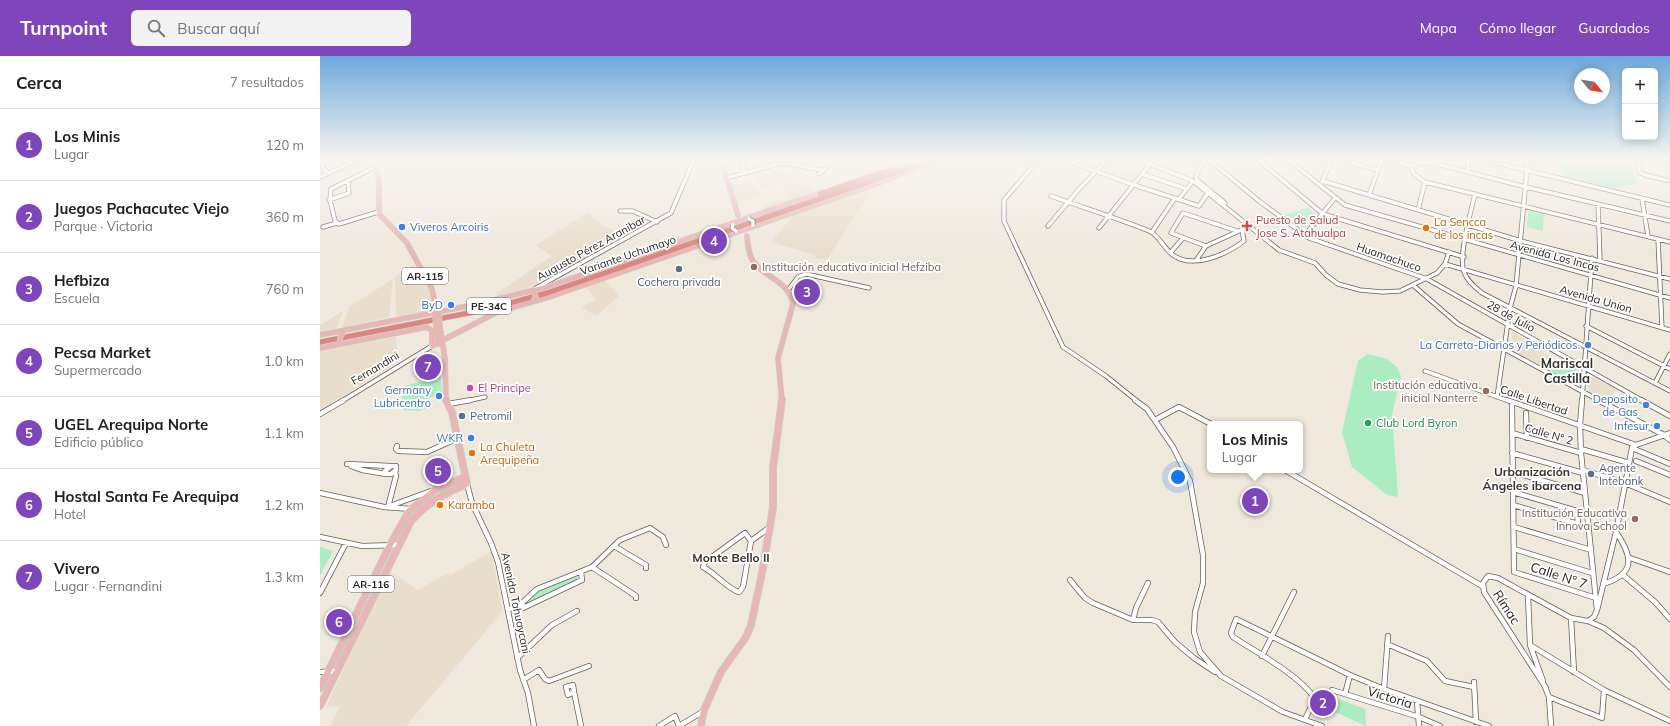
<!DOCTYPE html>
<html lang="es">
<meta charset="utf-8">
<style>
:root{--surface:#fff;--page:#f2f2f2;--text:#202124;--muted:#757577;--line:#e0e0e0;--accent:#7f45bb}
body{margin:0;font-family:Mulish,sans-serif;background:var(--page);color:var(--text)}
.controls{position:absolute;right:12px;top:12px;display:grid;overflow:hidden;border-radius:6px;box-shadow:0 2px 10px #0003}
.controls button{width:36px;height:36px;display:grid;place-items:center;padding:0;border:0;border-bottom:1px solid var(--line);background:var(--surface);color:var(--text);font:20px sans-serif}
.compass{position:absolute;left:1254px;top:12px;width:36px;height:36px;border-radius:50%;background:var(--surface);box-shadow:0 2px 10px #0003;rotate:120deg}
.you{position:absolute;left:858px;top:421px;width:14px;height:14px;margin:-10px;border:3px solid #fff;border-radius:50%;background:#1a73e8;box-shadow:0 0 0 6px #1a73e833}
.badge{display:grid;place-items:center;width:26px;height:26px;border-radius:50%;background:var(--accent);color:#fff;font-size:13px;font-weight:700}
.pin{position:absolute;translate:-50% -50%;border:2px solid #fff;box-shadow:0 1px 4px #0006}
.popup{position:absolute;left:887px;top:365px;width:96px;height:52px;box-sizing:border-box;display:grid;place-content:center;border-radius:6px;background:var(--surface);filter:drop-shadow(0 1px 3px #0005);font-size:13px;white-space:nowrap;color:var(--muted)}
.popup b{font-size:15px;color:var(--text)}
.popup::after{content:'';position:absolute;left:50%;top:100%;margin-left:-8px;border:8px solid transparent;border-top-color:var(--surface)}
.list{margin:0;padding:0;list-style:none}
h2{display:flex;justify-content:space-between;align-items:center;height:52px;margin:0;padding:0 16px;font-size:17px}
h2 small{font-size:13px;font-weight:400;color:var(--muted)}
.list li{display:grid;grid-template-columns:26px 1fr auto;gap:12px;align-items:center;box-sizing:border-box;height:72px;padding:0 16px;border-top:1px solid var(--line)}
.list b{display:block;font-size:15px;white-space:nowrap}
.list p{margin:0;font-size:13px;white-space:nowrap;color:var(--muted)}
.list em{font-size:13px;font-style:normal;color:var(--muted)}
.icon{flex:none;width:22px;height:22px;fill:none;stroke:currentColor;stroke-width:2;stroke-linecap:round;stroke-linejoin:round}
.map{position:relative;flex:none;width:1350px;height:670px;overflow:hidden}
header{display:flex;align-items:center;gap:24px;box-sizing:border-box;height:56px;padding:0 20px;background:var(--accent);color:#fff}
header strong{font-size:19px}
nav{display:flex;gap:22px;margin-inline-start:auto;font-size:14px}
.search{width:280px;height:36px;background:var(--page);display:flex;align-items:center;gap:10px;box-sizing:border-box;padding:0 14px;border-radius:6px;color:var(--muted);font-size:15px}
main{display:flex}
aside{flex:1;background:var(--surface)}
.map>svg:first-child{display:block}
</style>
<header>
<strong>Turnpoint</strong>
<div class="search"><svg class="icon" aria-label="search" viewBox="0 0 24 24"><circle cx="10" cy="10" r="6"/><path d="M15 15l6 6"/></svg>Buscar aquí</div>
<nav><a>Mapa</a><a>Cómo llegar</a><a>Guardados</a></nav>
</header>
<main>
<aside>
<h2>Cerca<small>7 resultados</small></h2>
<ul class="list">
<li><span class="badge">1</span><div><b>Los Minis</b><p>Lugar</p></div><em>120 m</em></li>
<li><span class="badge">2</span><div><b>Juegos Pachacutec Viejo</b><p>Parque · Victoria</p></div><em>360 m</em></li>
<li><span class="badge">3</span><div><b>Hefbiza</b><p>Escuela</p></div><em>760 m</em></li>
<li><span class="badge">4</span><div><b>Pecsa Market</b><p>Supermercado</p></div><em>1.0 km</em></li>
<li><span class="badge">5</span><div><b>UGEL Arequipa Norte</b><p>Edificio público</p></div><em>1.1 km</em></li>
<li><span class="badge">6</span><div><b>Hostal Santa Fe Arequipa</b><p>Hotel</p></div><em>1.2 km</em></li>
<li><span class="badge">7</span><div><b>Vivero</b><p>Lugar · Fernandini</p></div><em>1.3 km</em></li>
</ul>
</aside>
<div class="map">
<svg width="1350" height="670" viewBox="0 0 1350 670">
<rect width="100%" height="100%" fill="#efe8dd"/>
<path fill="#e9decc" d="M792,103L823,113L813,126L782,115Z
M459,113L485,116L475,127L496,131L489,139L447,154L445,149L468,142L462,126L441,133L434,121Z
M432,124L440,139L417,146L413,130Z
M549,132L553,133L507,203L495,202L496,199L451,186L475,157Z
M268,156L282,169L306,180L202,235L177,241V237L232,200L216,189Z
M93,209L111,237L113,254L76,261L75,221Z
M73,223L69,261L22,272L29,251Z
M285,224L299,240L276,260L261,251L276,244L266,231Z
M490,228L498,234L496,240L477,239L480,232Z
M23,255L16,273L0,276V269Z
M1193,277L1226,294L1223,297L1235,304L1227,315L1189,294Z
M76,281L78,306L0,354V295Z
M1270,320L1297,333L1287,345L1268,336Z
M172,495L182,556L86,670H10L20,650L6,651L69,515L98,534L128,517L130,519Z"/>
<path fill="#acecc1" d="M1232,103H1312L1316,128L1293,132L1245,120Z
M988,151L996,158L983,173L965,159Z
M1208,153L1224,157L1223,175L1207,171Z
M1048,298L1067,303L1077,311L1081,320L1072,359L1078,441L1067,439L1032,411L1022,376L1038,305Z
M1240,302L1257,311L1256,328L1230,315Z
M121,320L122,338L106,343L107,352L99,355L83,354L81,331Z
M0,491L13,495L0,519Z
M257,520L258,523L207,547V544L218,535Z
M1013,641L1045,653L1046,670L1000,649V642L1009,647Z"/>
<g fill="none" stroke-linecap="round" stroke-linejoin="round">
<g stroke="#645f55" stroke-width="5">
<path id="minor-far1" d="M421,103L425,117
M440,103L443,112
M719,103L684,144V165L743,291L786,320L817,345
M742,103L814,129L879,150L888,137
M817,103L873,125L959,194L995,207L1006,219L1018,228L1040,234L1062,236L1080,235L1117,217L1125,208L1129,196
M888,103L939,145L989,182L1107,223L1323,345
M937,103L1003,158L1144,201
M967,103L1025,149L1350,242
M1015,103L1058,114
M1062,103L1091,110
M1160,103L1350,149
M1319,103V116L1325,119L1350,125
M1334,103L1350,106
M1,106L4,114L9,117
M478,109L481,103
M1091,110L1094,118L1105,126L1350,186
M1091,110L1100,107H1113L1206,131L1350,165
M55,111L11,133L10,144L15,165L19,168L58,156
M493,112L497,103
M878,116L876,121L877,124L905,147
M1147,116L1149,103
M877,117L886,103
M499,118L516,103
M822,118L867,133
M0,121L40,103
M406,122L462,107L502,114
M1003,125L1201,185L1350,223
M1002,126L1012,103
M1155,138C1151,156 1138,199 1144,216C1147,225 1155,231 1162,237L1350,335
M1049,139L1062,103
M731,140C764,152 797,162 829,175C839,179 844,193 853,199C873,214 907,198 924,185L922,174
M859,143L873,125
M1322,143L1328,180
M9,144L29,137L28,124
M1278,148L1280,204
M1098,154L1105,126
M300,155H313L337,166
M728,170L760,132L788,103
M3,171L17,167
M779,172L834,103
M832,176L855,142
M985,179L1015,142
M1338,183L1342,272
M886,190L851,177L863,157L917,175
M851,196L863,182
M877,203L886,190L930,170
M1125,208L1350,274
M1094,230L1138,268L1280,345
M216,232L351,157L374,103
M468,234L478,221L486,218L549,232
M1266,270L1350,313
M1105,315L1189,345
M1335,327L1350,298
M1177,341L1190,252L1196,230L1208,103
M22,345L112,290
M146,345L165,341
M1262,345L1272,202"/>
</g>
<g stroke="#645f55" stroke-width="6">
<path id="minor" d="M815,344L827,353L853,391L870,425L883,499V527L875,556L874,576L880,596L901,620L963,656L1002,670
M1187,344L1316,389
M1262,344L1260,369L1261,397L1277,554
M1278,344L1344,379L1350,384
M1321,344L1350,360
M128,348L151,344
M1192,349L1194,516L1276,542
M1206,357L1207,382
M0,358L24,344
M835,364L859,351L891,368
M1192,377L1261,397
M77,390L76,393L78,395L107,396L138,382
M1312,392L1350,408
M1261,393L1309,407
M1192,397L1263,417
M1316,405L1350,419
M27,408L71,410
M31,410L42,414L66,418
M71,410H76V414L71,418H66L65,415Z
M965,414L1162,530
M1263,414L1305,427L1350,446
M1193,416L1265,437
M147,428L152,447L171,487L178,506L200,614L208,637L214,670
M1193,436L1257,455L1258,468L1193,449
M0,437L64,451L91,453
M70,450L111,435
M68,451L76,420L75,416
M1194,471L1271,494
M425,477L431,485L423,531L419,536C409,534 395,517 383,511L385,506Z
M0,481L42,490L79,489
M431,485L450,471
M294,490L326,509V512
M1194,493L1272,517
M1310,502L1350,516
M272,511L316,540V542
M1303,519L1335,546L1350,563
M750,524L765,542L773,547L813,564H832L838,566L855,586L874,602L895,616
M1283,528C1316,518 1313,501 1296,476
M0,537L26,487
M1208,539L1210,589L1223,625
M202,547L203,552L262,524L261,516
M188,554L202,547L217,533L272,511L300,484L330,472L343,481L346,489
M1251,562L1254,616
M813,564L816,552L828,527
M1268,565L1274,561L1277,554L1296,476L1312,392L1316,389L1350,377
M1067,588L1107,605L1125,625L1154,631
M1210,589L1284,634L1350,665
M942,600L974,536
M197,602L232,569L257,555
M0,616L17,615
M203,624L219,614L225,623L229,625L269,610
M1154,626L1156,666
M253,629L254,636L248,639L246,631Z
M1225,631L1229,641L1231,670
M1226,632L1164,536L1163,527L1168,520L1178,522L1251,562L1268,565L1284,572L1314,594L1350,631
M1064,633L1068,580
M1012,634L1099,661L1120,670
M254,636L261,670
M1025,638L1030,619
M1229,641L1282,662L1284,634
M1097,645L1099,670
M985,663L992,649L993,640C977,618 936,596 913,581L911,577L916,563L1030,619L1064,633L1169,670
M339,670L355,660L359,670
M359,670L384,655"/>
</g>
<g stroke="#cbcbca" stroke-width="6">
<path id="major-far1" d="M53,103L59,125V158L87,187L112,233L117,256
M401,103L418,159
M565,114L598,103
M427,180C428,188 428,198 433,205C445,222 469,225 473,248L458,302L462,345
M120,271L125,303L126,345
M116,272L119,288
M0,279L153,249L227,231L503,136
M0,292L107,271L112,275V290L177,256L232,240L559,127L621,103"/>
</g>
<g stroke="#cbcbca" stroke-width="8">
<path id="major" d="M0,632L70,489L89,455L115,434L145,421
M0,650L91,465C107,447 125,437 147,428L132,356L126,344
M381,670L384,654L401,616L426,581L431,569L442,517L453,452V412L462,344"/>
</g>
<g stroke="#cbcbca" stroke-width="6">
<path id="highway" d="M500,138L556,118L578,113
M0,286L164,254L227,237L615,103"/>
</g>
<use href="#minor-far1" stroke="#fff" stroke-width="3.5"/>
<use href="#minor" stroke="#fff" stroke-width="4.5"/>
<use href="#major-far1" stroke="#e9b6b3" stroke-width="4.5"/>
<use href="#major" stroke="#e9b6b3" stroke-width="6"/>
<use href="#highway" stroke="#db8681" stroke-width="5"/>
<g stroke="#645f55" stroke-width="5" stroke-linecap="butt">
<path id="minor-bridge" d="M429,163L433,165V169
M413,169L412,172L416,175"/>
</g>
<g stroke="#cbcbca" stroke-width="6" stroke-linecap="butt">
<path id="major-bridge" d="M213,245L216,241L214,237
M119,257L120,271
M115,258L116,272
M20,286V282L23,277"/>
</g>
<use href="#minor-bridge" stroke="#fff" stroke-width="3.5"/>
<use href="#major-bridge" stroke="#e9b6b3" stroke-width="4.5"/>
</g>
<linearGradient id="sky" x2="0" y2="1"><stop stop-color="#6ea9db"/><stop offset="0.53" stop-color="#f8f5f0"/><stop offset="1" stop-color="#f8f5f0" stop-opacity="0"/></linearGradient>
<rect width="1350" height="196" fill="url(#sky)"/>
<path fill="#e0444e" stroke="#fff" stroke-width="1.5" d="M925 164h4v4h4v4h-4v4h-4v-4h-4v-4h4z"/>
<g fill="#3f7fe0" stroke="#fff" stroke-width="1.5">
<circle cx="82" cy="171" r="4"/>
<circle cx="131" cy="249" r="4"/>
<circle cx="1268" cy="289" r="4"/>
<circle cx="119" cy="340" r="4"/>
<circle cx="1326" cy="349" r="4"/>
<circle cx="1337" cy="370" r="4"/>
<circle cx="151" cy="382" r="4"/>
</g>
<g fill="#e8710a" stroke="#fff" stroke-width="1.5">
<circle cx="1106" cy="172" r="4"/>
<circle cx="152" cy="397" r="4"/>
<circle cx="120" cy="449" r="4"/>
</g>
<g fill="#8d6e63" stroke="#fff" stroke-width="1.5">
<circle cx="434" cy="211" r="4"/>
<circle cx="1166" cy="335" r="4"/>
<circle cx="1315" cy="463" r="4"/>
</g>
<g fill="#5c6f8a" stroke="#fff" stroke-width="1.5">
<circle cx="359" cy="213" r="4"/>
<circle cx="142" cy="360" r="4"/>
<circle cx="1271" cy="418" r="4"/>
</g>
<circle fill="#d1479c" stroke="#fff" stroke-width="1.5" cx="150" cy="332" r="4"/>
<circle fill="#2e9e5b" stroke="#fff" stroke-width="1.5" cx="1048" cy="367" r="4"/>
<g text-anchor="middle" stroke-width="3.5" stroke-linejoin="round" paint-order="stroke">
<g fill="#fff" stroke="#686664" stroke-width="1">
<rect x="82" y="212" width="46" height="16" rx="3"/>
<rect x="147" y="242" width="44" height="16" rx="3"/>
<rect x="28" y="520" width="46" height="16" rx="3"/>
</g>
<g font-size="10" font-weight="bold" fill="#282521">
<text x="105" y="224">AR-115</text>
<text x="169" y="254">PE-34C</text>
<text x="51" y="532">AR-116</text>
</g>
<g font-size="11" fill="#be3a42" stroke="#fff" text-anchor="start">
<text x="936" y="168">Puesto de Salud<tspan x="936" dy="13">Jose S. Atahualpa</tspan></text>
</g>
<g font-size="11" fill="#c56008" stroke="#fff" text-anchor="start">
<text x="1114" y="170">La Sencca<tspan x="1114" dy="13">de los incas</tspan></text>
<text x="160" y="395">La Chuleta<tspan x="160" dy="13">Arequipeña</tspan></text>
<text x="128" y="453">Karamba</text>
</g>
<g font-size="11" fill="#366cbe" stroke="#fff" text-anchor="end">
<text x="90" y="175" text-anchor="start">Viveros Arcoiris</text>
<text x="123" y="253">ByD</text>
<text x="1260" y="293">La Carreta-Diarios y Periódicos.</text>
<text x="111" y="338">Germany<tspan x="111" dy="13">Lubricentro</tspan></text>
<text x="1318" y="347">Deposito<tspan x="1318" dy="13">de Gas</tspan></text>
<text x="1329" y="374">Infesur</text>
<text x="143" y="386">WKR</text>
</g>
<g font-size="11" fill="#282521" stroke="#fff">
<text transform="translate(271 192) rotate(-29)" y="4">Augusto Pérez Aranibar</text>
<text transform="translate(308 199) rotate(-19)" y="4">Variante Uchumayo</text>
<text transform="translate(1235 200) rotate(15)" y="4">Avenida Los Incas</text>
<text transform="translate(1069 201) rotate(19)" y="4">Huamachuco</text>
<text transform="translate(1276 243) rotate(16)" y="4">Avenida Uníon</text>
<text transform="translate(1191 260) rotate(29)" y="4">28 de Julio</text>
<text transform="translate(55 312) rotate(-31)" y="4">Fernandini</text>
<text transform="translate(1214 344) rotate(19)" y="4">Calle Libertad</text>
<text transform="translate(1229 378) rotate(16)" y="4">Calle N° 2</text>
<text transform="translate(196 547) rotate(78)" y="4">Avenida Tahuaycani</text>
</g>
<g font-size="11" fill="#785e54" stroke="#fff" text-anchor="end">
<text x="442" y="215" text-anchor="start">Institución educativa inicial Hefziba</text>
<text x="1158" y="333">Institución educativa<tspan x="1158" dy="13">inicial Nanterre</tspan></text>
<text x="1307" y="461">Institución Educativa<tspan x="1307" dy="13">Innova School</tspan></text>
</g>
<g font-size="11" fill="#4e5e75" stroke="#fff" text-anchor="start">
<text x="359" y="230" text-anchor="middle">Cochera privada</text>
<text x="150" y="364">Petromil</text>
<text x="1279" y="416">Agente<tspan x="1279" dy="13">Intebank</tspan></text>
</g>
<g font-size="11" fill="#b23c85" stroke="#fff" text-anchor="start">
<text x="158" y="336">El Principe</text>
</g>
<g font-size="11" fill="#27864d" stroke="#fff" text-anchor="start">
<text x="1056" y="371">Club Lord Byron</text>
</g>
<g font-size="12" font-weight="bold" fill="#373129" stroke="#fff">
<text x="1212" y="420">Urbanización<tspan x="1212" dy="14">Ángeles ibarcena</tspan></text>
<text x="411" y="506">Monte Bello II</text>
</g>
<g font-size="13" font-weight="bold" fill="#373129" stroke="#fff">
<text x="1247" y="312">Mariscal<tspan x="1247" dy="15">Castilla</tspan></text>
</g>
<g font-size="13" fill="#282521" stroke="#fff">
<text transform="translate(1239 519) rotate(18)" y="5">Calle N° 7</text>
<text transform="translate(1187 551) rotate(57)" y="5">Rímac</text>
<text transform="translate(1070 641) rotate(17)" y="5">Victoria</text>
</g>
</g>
</svg>
<div class="controls">
<button>+</button>
<button>−</button>
</div>
<svg class="compass" viewBox="-18 -18 36 36"><path d="M0-13l5 13h-10z" fill="#e53935"/><path d="M0 13l5-13h-10z" fill="#757577"/></svg>
<div class="you"></div>
<div class="pin badge" style="left:935px;top:445px">1</div>
<div class="popup"><b>Los Minis</b>Lugar</div>
<div class="pin badge" style="left:1003px;top:647px">2</div>
<div class="pin badge" style="left:487px;top:236px">3</div>
<div class="pin badge" style="left:394px;top:185px">4</div>
<div class="pin badge" style="left:118px;top:415px">5</div>
<div class="pin badge" style="left:19px;top:566px">6</div>
<div class="pin badge" style="left:108px;top:311px">7</div>
</div>
</main>
